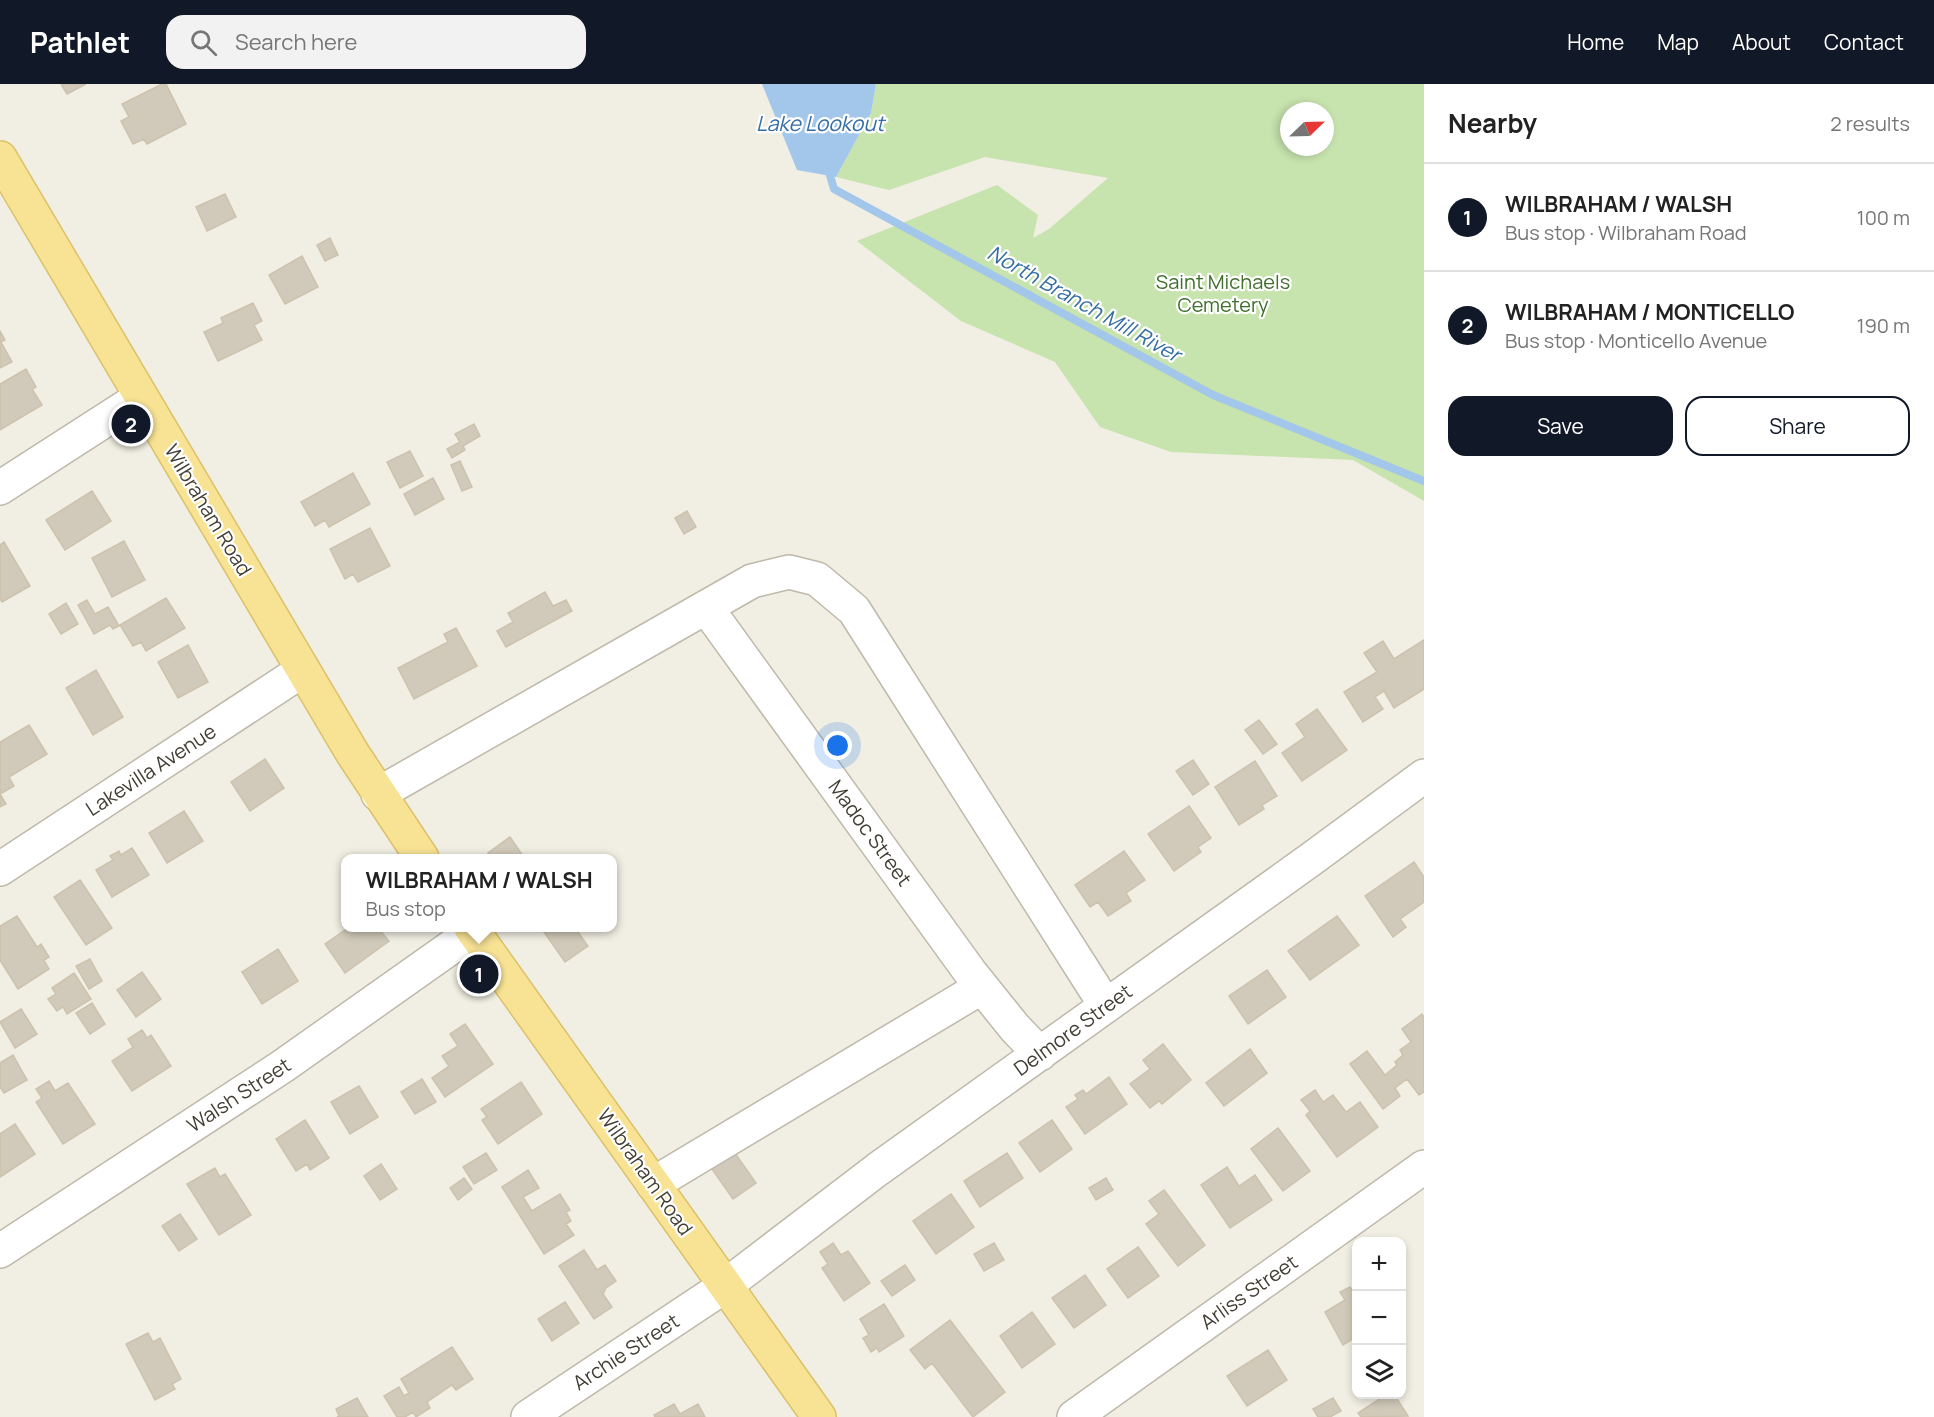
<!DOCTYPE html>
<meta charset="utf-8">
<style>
:root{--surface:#fff;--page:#f2f2f2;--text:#222;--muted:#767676;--line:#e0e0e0;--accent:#111827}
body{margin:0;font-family:Manrope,sans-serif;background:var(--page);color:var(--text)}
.controls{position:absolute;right:18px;bottom:18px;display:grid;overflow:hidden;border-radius:12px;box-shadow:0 3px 9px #0003}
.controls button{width:54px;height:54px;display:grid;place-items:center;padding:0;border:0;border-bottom:2px solid var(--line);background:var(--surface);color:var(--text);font:30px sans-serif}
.compass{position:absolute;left:1280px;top:18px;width:54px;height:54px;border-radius:50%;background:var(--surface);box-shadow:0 3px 9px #0003;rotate:67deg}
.you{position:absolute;left:838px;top:662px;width:21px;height:21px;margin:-15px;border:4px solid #fff;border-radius:50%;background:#1a73e8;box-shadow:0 0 0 9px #1a73e833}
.badge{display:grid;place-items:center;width:39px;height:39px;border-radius:50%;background:var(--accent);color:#fff;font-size:20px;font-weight:700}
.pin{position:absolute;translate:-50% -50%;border:3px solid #fff;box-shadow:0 2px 6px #0006}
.popup{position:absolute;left:341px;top:770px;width:276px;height:78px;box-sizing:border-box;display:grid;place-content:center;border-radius:12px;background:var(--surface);filter:drop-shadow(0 2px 4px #0005);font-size:20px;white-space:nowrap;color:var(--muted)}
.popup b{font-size:22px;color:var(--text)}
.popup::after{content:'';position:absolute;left:50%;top:100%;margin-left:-12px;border:12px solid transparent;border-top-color:var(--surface)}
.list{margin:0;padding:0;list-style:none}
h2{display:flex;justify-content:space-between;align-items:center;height:78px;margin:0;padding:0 24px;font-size:26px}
h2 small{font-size:20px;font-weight:400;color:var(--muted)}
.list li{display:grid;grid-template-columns:39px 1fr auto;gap:18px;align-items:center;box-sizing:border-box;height:108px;padding:0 24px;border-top:2px solid var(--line)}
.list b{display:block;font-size:22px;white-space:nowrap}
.list p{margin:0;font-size:20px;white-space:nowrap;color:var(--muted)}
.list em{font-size:20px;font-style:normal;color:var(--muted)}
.actions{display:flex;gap:12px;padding:18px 24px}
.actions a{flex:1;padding:14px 0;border:2px solid var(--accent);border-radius:18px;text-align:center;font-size:21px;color:var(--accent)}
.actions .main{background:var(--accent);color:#fff}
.icon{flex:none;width:33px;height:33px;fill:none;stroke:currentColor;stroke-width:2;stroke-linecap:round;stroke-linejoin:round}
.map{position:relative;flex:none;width:1424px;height:1333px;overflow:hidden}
header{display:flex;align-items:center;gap:36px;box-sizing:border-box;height:84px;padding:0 30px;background:var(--accent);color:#fff}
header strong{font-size:28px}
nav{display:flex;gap:33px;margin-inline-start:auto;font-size:21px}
.search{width:420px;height:54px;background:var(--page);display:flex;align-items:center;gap:15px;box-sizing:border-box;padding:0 21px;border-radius:18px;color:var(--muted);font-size:22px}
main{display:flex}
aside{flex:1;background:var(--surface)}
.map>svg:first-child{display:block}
</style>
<header>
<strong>Pathlet</strong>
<div class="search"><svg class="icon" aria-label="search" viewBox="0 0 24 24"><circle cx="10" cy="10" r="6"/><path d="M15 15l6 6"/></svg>Search here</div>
<nav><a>Home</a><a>Map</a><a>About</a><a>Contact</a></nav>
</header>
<main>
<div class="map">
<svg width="1424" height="1333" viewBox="0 0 1424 1333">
<rect width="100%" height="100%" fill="#f1eee3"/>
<path fill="#c7e3ae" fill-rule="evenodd" d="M876,0H1424V417L1353,376L1171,368L1100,343L1055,278L961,237L857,157L997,101L1038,131L1033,154L1049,145L1108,94L985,73L889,106L836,93L871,29ZM1289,27H1325V63H1289Z"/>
<path fill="#a2c7eb" d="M762,0H876L871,29L836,93L797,86Z"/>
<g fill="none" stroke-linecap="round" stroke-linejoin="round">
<path stroke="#a2c7eb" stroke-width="8" d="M827,81L834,105L1213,311L1424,397"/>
</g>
<path fill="#d1caba" stroke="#ccc2ad" stroke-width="1.5" d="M61,0H86L67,10Z
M162,0H166L186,40L147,60L144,55L133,60L121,37L129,33L122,20Z
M225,110L236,133L207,147L196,123Z
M330,154L338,171L325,177L317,161Z
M302,172L318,203L285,220L269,191Z
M253,219L262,237L254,241L262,256L218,277L204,248L223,239L221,234Z
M0,247L5,256L1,258L12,278L0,284Z
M26,285L36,303L32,305L42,321L0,346V300Z
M474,340L480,352L463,362L465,366L452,374L447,365L460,358L455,350Z
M410,367L423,392L400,404L387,378Z
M460,377L472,403L462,407L451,381Z
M353,389L370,420L329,443L325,436L315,442L301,418Z
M433,394L444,415L415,431L404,410Z
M92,407L111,437L65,466L46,436Z
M687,427L696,443L684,450L675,434Z
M370,444L390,482L358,498L353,490L345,495L330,465Z
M124,457L145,496L112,513L92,474Z
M4,458L30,502L2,518L0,515V461Z
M545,508L553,522L566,516L572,527L506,563L497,547L513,538L508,529Z
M166,514L185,544L146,567L141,558L133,562L120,541Z
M87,516L95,530L108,523L119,542L113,545L110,541L94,550L78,521Z
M66,519L78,540L61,550L49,530Z
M456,544L477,582L414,615L398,584L448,558L444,550Z
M1424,556V605L1394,624L1384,607L1375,613L1383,625L1363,638L1344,608L1377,588L1364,569L1383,557L1394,575Z
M188,561L208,598L178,614L158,578Z
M96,586L123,633L93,651L66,604Z
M1317,625L1347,666L1302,697L1282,669L1305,653L1296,640Z
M1259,636L1277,660L1263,670L1245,646Z
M29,641L47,670L9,693L14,702L0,710L6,720L0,723V658Z
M265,675L284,704L250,727L231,698Z
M1193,676L1209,700L1193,711L1176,687Z
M1255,677L1277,712L1262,721L1264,725L1239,741L1215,703Z
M1189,722L1211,754L1198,763L1201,768L1174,787L1148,750Z
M184,727L203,757L167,779L149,749Z
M510,753L523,772L519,774H492L488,769Z
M132,764L149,791L112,813L96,786L113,776L110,772L119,767L121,771Z
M1124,767L1145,796L1126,809L1131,817L1108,832L1098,818L1090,823L1075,801Z
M1414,778L1424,793V818L1400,835L1406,843L1393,853L1365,812Z
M80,796L112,844L86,861L54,813Z
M17,832L37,863L41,860L49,873L44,876L49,885L18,905L0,876V842Z
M1337,832L1359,861L1310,896L1288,867Z
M348,844H378L389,857L345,889L325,860Z
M551,844H575L588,862L565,878L544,848Z
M278,865L298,897L262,920L242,888Z
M90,875L102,897L89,905L76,882Z
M1267,886L1286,913L1248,940L1229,912Z
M142,888L161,915L136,933L117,906Z
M74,889L91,915L67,930L63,923L57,927L48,915L56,910L52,904Z
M92,919L105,940L90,950L76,929Z
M21,925L37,950L15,964L0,938Z
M1422,930L1424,933V1008L1419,1011L1407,995L1395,1004L1400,1012L1383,1025L1350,980L1367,967L1385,991L1397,981L1395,978L1403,971L1400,966L1411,958L1402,945Z
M465,940L493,980L445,1013L432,994L449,982L442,972L458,962L450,950Z
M142,946L147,954L151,951L171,982L132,1007L112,977L133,963L128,955Z
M1163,960L1191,996L1162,1020L1159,1017L1150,1024L1130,1000L1150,985L1143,976Z
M1250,965L1267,989L1224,1022L1206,999Z
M13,971L27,996L4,1009L0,1003V979Z
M1109,993L1127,1020L1085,1050L1066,1023L1078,1015L1075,1011L1083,1006L1086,1010Z
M422,995L436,1018L415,1030L401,1008Z
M49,997L55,1007L68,999L95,1040L63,1060L36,1018L42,1014L36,1005Z
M521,998L542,1030L498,1060L482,1036L487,1033L481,1025Z
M359,1002L378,1033L350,1050L331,1018Z
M1315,1006L1323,1018L1333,1011L1346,1028L1360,1018L1378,1043L1337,1073L1306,1031L1310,1027L1301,1016Z
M305,1036L329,1074L310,1086L307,1080L296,1087L276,1055Z
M1052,1036L1072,1065L1040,1088L1019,1059Z
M15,1040L35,1070L0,1093V1050Z
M1278,1044L1310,1087L1283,1107L1251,1065Z
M730,1062L756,1099L733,1115L707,1078Z
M486,1069L497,1086L474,1100L463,1083Z
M1007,1069L1023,1094L980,1123L964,1097Z
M381,1080L397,1105L380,1116L364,1092Z
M1227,1083L1239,1102L1255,1091L1272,1116L1230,1144L1201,1101Z
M215,1084L220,1093L225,1090L251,1131L219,1151L187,1100Z
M528,1086L539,1104L523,1113L532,1127L560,1110L570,1126L566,1128L571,1137L566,1140L574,1151L544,1170L502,1103Z
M464,1094L472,1105L458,1116L450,1104Z
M1106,1094L1113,1106L1096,1116L1089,1104Z
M1164,1106L1205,1161L1178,1182L1146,1140L1159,1130L1149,1117Z
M951,1110L974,1143L936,1170L913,1137Z
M180,1130L197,1155L179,1167L162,1142Z
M833,1159L841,1171L848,1167L870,1199L844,1217L822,1184L828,1180L820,1168Z
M994,1159L1004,1176L984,1187L974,1170Z
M1138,1163L1159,1192L1128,1214L1107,1185Z
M584,1166L597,1186L605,1181L616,1197L606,1204L603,1210L612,1223L594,1235L559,1182Z
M905,1181L915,1196L892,1212L881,1197Z
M1085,1191L1106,1221L1074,1244L1052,1214Z
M1350,1203L1353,1208L1356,1206V1246L1354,1247L1356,1253L1343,1261L1325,1228L1345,1216L1340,1208Z
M565,1218L579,1239L552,1257L538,1235Z
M884,1220L904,1252L879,1268L877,1264L871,1268L863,1254L869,1251L860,1235Z
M1032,1228L1055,1260L1022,1284L1000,1252Z
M950,1236L1005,1308L973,1333L932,1279L925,1285L910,1266Z
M148,1249L153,1258L160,1254L181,1295L172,1300L175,1305L155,1316L126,1260Z
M452,1263L473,1295L456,1306L452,1301L427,1318L430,1324L416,1333L413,1328L405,1333H397L384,1312L399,1303L404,1312L409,1309L401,1295Z
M1268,1266L1287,1296L1247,1322L1227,1292Z
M1387,1310H1394L1408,1332L1361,1333L1358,1329Z
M357,1314L368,1333H337L339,1332L336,1325Z
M1333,1314L1341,1327L1330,1333H1318L1313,1325Z
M674,1320L680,1330L698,1320L705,1333H655L654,1331Z"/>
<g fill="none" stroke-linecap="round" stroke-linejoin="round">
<g stroke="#beb9aa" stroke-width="36">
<path id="minor" d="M0,404L141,313
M706,523L970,888L1015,944L1040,970
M378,710L752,497L789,488L817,495L854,526L1106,922
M0,785L303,586
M653,1100L982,903
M0,1167L283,982L474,847
M528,1333L725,1202L878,1085L1310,776L1424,692
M1074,1333L1424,1083"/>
</g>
<g stroke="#dbc167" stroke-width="36">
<path id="major" d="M0,74L353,670L422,774
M471,844L819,1333"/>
</g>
<use href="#minor" stroke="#fff" stroke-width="33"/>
<use href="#major" stroke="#f8e395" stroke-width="33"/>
</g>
<g text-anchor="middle" stroke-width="4.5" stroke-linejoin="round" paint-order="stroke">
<g font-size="20" fill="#406f2c" stroke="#fff">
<text x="1223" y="205">Saint Michaels<tspan x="1223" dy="23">Cemetery</tspan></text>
</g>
<g font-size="20" fill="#423e34" stroke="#fff">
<text transform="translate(208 426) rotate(59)" y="7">Wilbraham Road</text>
<text transform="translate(151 686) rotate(-33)" y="7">Lakevilla Avenue</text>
<text transform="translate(870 749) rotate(54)" y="7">Madoc Street</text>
<text transform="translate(1073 946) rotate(-36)" y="7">Delmore Street</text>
<text transform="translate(239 1011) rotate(-33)" y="7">Walsh Street</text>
<text transform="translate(645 1088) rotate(55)" y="7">Wilbraham Road</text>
<text transform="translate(1249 1208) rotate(-35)" y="7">Arliss Street</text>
<text transform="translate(626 1268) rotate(-33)" y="7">Archie Street</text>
</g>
<g font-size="21" font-style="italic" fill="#356da6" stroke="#fff">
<text x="820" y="47">Lake Lookout</text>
<text transform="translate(1084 220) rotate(29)" y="7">North Branch Mill River</text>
</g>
</g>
</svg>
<div class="controls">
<button>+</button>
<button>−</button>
<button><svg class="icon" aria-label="layers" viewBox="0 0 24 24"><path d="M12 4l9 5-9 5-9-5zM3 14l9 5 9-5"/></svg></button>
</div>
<svg class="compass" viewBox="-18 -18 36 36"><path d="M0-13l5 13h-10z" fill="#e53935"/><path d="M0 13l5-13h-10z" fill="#767676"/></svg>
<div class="you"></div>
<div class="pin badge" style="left:479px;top:890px">1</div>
<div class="popup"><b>WILBRAHAM / WALSH</b>Bus stop</div>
<div class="pin badge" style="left:131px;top:340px">2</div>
</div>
<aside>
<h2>Nearby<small>2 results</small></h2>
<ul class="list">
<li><span class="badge">1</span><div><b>WILBRAHAM / WALSH</b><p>Bus stop · Wilbraham Road</p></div><em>100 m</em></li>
<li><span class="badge">2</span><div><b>WILBRAHAM / MONTICELLO</b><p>Bus stop · Monticello Avenue</p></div><em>190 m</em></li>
</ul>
<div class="actions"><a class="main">Save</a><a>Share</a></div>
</aside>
</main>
